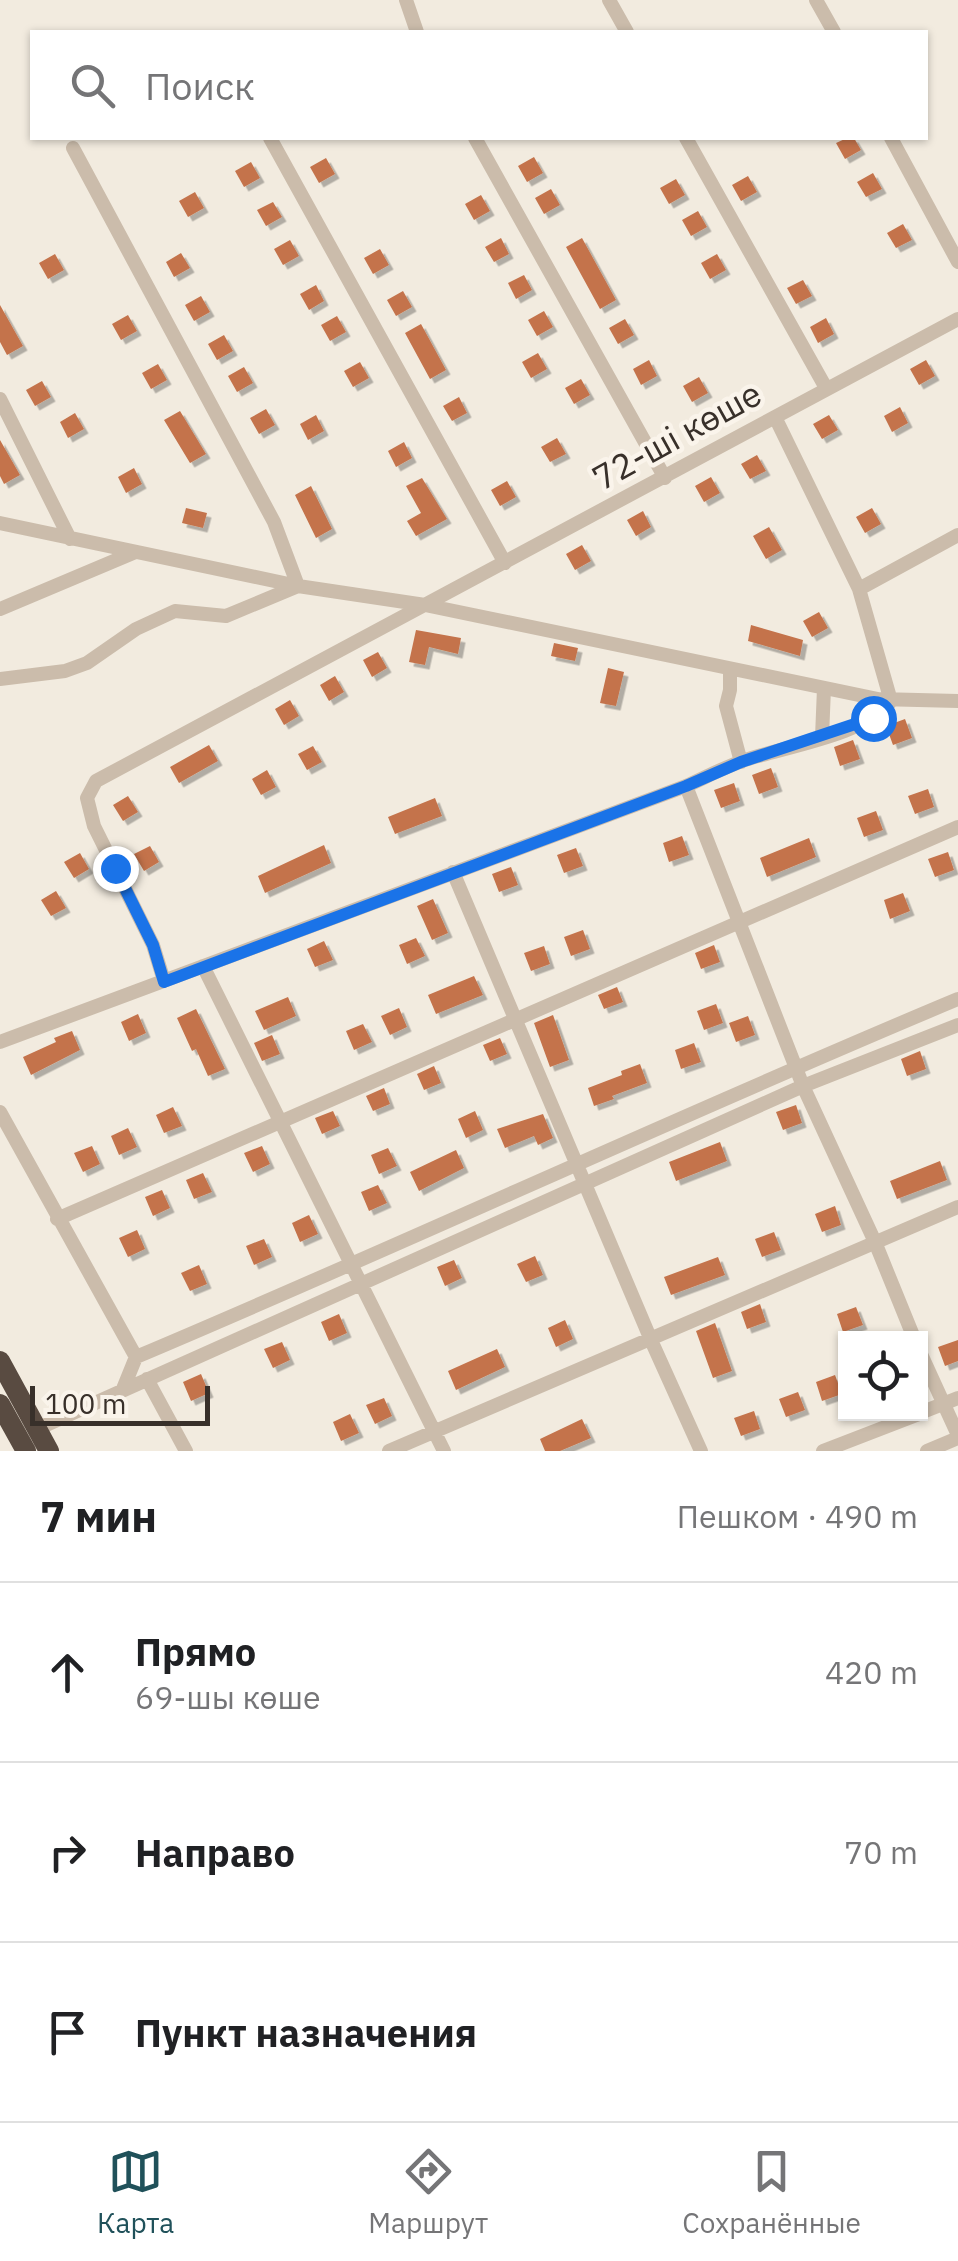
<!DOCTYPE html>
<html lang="ru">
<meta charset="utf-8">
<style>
:root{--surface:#fff;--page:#f6f6f6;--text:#202124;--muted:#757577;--line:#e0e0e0;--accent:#20515a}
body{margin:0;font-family:"IBM Plex Sans",sans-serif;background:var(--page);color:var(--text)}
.controls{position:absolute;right:30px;bottom:30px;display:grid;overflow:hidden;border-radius:0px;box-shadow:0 2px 8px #0004}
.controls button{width:90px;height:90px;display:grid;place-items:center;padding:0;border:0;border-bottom:2px solid var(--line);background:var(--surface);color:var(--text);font:50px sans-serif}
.scale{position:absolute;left:30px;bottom:25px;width:180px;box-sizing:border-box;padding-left:10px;border:5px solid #38302a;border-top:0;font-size:28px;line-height:35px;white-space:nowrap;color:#38302a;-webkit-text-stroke:8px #faf4eb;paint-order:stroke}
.stop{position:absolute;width:30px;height:30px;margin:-22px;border:8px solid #1a73e8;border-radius:50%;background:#fff}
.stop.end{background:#1a73e8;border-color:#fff;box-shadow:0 2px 10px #0008}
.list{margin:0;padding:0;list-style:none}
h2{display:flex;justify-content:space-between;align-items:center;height:130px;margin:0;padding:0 40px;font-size:42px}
h2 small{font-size:32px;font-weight:400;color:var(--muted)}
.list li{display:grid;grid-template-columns:65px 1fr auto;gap:30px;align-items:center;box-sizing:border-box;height:180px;padding:0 40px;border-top:2px solid var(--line)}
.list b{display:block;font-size:38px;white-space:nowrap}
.list p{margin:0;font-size:32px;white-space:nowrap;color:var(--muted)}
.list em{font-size:32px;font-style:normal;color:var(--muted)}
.icon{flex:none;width:55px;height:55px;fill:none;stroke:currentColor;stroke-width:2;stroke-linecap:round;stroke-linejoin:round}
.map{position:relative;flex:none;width:958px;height:1451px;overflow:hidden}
.search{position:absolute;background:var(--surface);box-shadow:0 2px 8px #0004;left:30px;right:30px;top:30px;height:110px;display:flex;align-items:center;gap:25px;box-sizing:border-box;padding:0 35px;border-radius:0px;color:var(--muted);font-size:38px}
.sheet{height:670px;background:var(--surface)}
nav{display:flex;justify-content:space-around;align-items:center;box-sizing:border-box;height:140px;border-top:2px solid var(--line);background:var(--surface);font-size:28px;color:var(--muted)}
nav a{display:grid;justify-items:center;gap:5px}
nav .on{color:var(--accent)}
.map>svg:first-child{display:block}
</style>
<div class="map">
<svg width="958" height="1451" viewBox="0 0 958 1451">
<defs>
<filter id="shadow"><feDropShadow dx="4.5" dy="4.5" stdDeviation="0" flood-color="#0004"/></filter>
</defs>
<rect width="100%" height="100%" fill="#f2ebdf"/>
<path fill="#c4734b" filter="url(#shadow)" d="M847,138H854L861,150L845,159L836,143Z
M534,157L543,173L527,182L518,166Z
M326,158L335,174L319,183L310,167Z
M251,162L260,178L244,187L235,171Z
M873,173L882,189L866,197L857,182Z
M748,176L757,192L741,201L732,185Z
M676,179L685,195L669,204L660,188Z
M551,189L560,205L544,214L535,198Z
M195,192L204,208L188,217L179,201Z
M481,195L490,211L474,220L465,204Z
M273,202L282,217L266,226L257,210Z
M698,211L707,227L691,236L682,220Z
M903,224L912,240L896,248L887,233Z
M501,238L509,254L494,262L485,247Z
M582,238L616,300L600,309L566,247Z
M290,240L299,256L283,265L274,249Z
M380,249L389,265L373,274L364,258Z
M181,253L190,268L174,277L166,262Z
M55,254L64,270L48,279L39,263Z
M717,254L726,270L710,279L701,263Z
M524,275L532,290L516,299L508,283Z
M803,280L812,296L796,304L787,288Z
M316,285L324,301L309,310L300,294Z
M403,291L412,307L396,316L387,300Z
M201,296L210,312L194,321L185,305Z
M0,305L23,346L7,355L0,342Z
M544,311L553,327L537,336L528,320Z
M128,315L137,331L121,340L112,324Z
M337,316L346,332L330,341L321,325Z
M826,318L834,334L818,343L810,327Z
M625,319L634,335L618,344L609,328Z
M421,324L446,370L430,379L405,333Z
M224,335L233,351L217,360L208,344Z
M538,353L547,369L531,378L522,362Z
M649,360L657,376L641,385L633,369Z
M926,360L935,376L919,385L910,369Z
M360,362L369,378L353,387L344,371Z
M158,364L167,380L151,389L142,373Z
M244,367L253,383L237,392L228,376Z
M699,377L708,393L692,402L683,386Z
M581,379L590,395L574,404L565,388Z
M42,381L51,397L35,406L26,390Z
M459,397L467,413L452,421L443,406Z
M900,407L908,423L892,432L884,416Z
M266,409L275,425L259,434L250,418Z
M180,411L206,454L190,463L164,420Z
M75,413L84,429L68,438L60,422Z
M316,415L324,431L308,440L300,424Z
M829,415L838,430L822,439L813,424Z
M557,438L566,454L550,462L541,447Z
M0,440L20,475L4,484L0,476Z
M404,442L412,458L396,467L388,451Z
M757,455L766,471L750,479L741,464Z
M134,468L142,484L126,493L118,477Z
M711,477L720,493L704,502L695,486Z
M422,478L447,519L416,536L407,521L421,513L406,486Z
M507,481L516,497L500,506L491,490Z
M311,486L332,529L316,538L295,495Z
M186,508L207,513L203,528L182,523Z
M872,508L881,524L865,533L856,517Z
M643,511L651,527L636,536L627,520Z
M769,527L782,550L766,559L753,536Z
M582,545L591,561L575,570L566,554Z
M819,612L828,628L812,637L803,621Z
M751,625L803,640L800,656L748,641Z
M416,630L461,638L458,654L429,647L425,665L409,662Z
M554,643L578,648L575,661L551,656Z
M378,652L387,668L372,677L363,660Z
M608,668L624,672L616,706L600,703Z
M335,676L344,692L329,701L320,685Z
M290,700L299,716L284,725L275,709Z
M905,719L912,738L893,745L886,726Z
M853,740L860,759L840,766L834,747Z
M209,745L218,761L179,783L170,767Z
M313,746L322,762L307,770L298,754Z
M771,768L778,787L759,794L752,775Z
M267,770L276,787L261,795L252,779Z
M734,783L740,801L721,808L714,790Z
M928,789L934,807L915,814L908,796Z
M128,796L138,812L123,821L113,805Z
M435,798L442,816L395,834L388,817Z
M876,811L883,830L864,837L857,818Z
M682,836L689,855L669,862L663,843Z
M809,838L816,857L767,877L760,858Z
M324,845L331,863L265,893L258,876Z
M150,846L159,862L144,871L134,854Z
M576,848L583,866L564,873L557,855Z
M948,852L954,870L935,877L928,859Z
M80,853L89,869L74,878L64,862Z
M511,867L518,885L499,892L492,874Z
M56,891L66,908L51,916L41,900Z
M903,893L910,911L890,919L884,900Z
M433,899L448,933L432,940L417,906Z
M583,930L590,949L571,956L564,937Z
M416,938L425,956L407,964L399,945Z
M324,941L333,960L315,967L307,949Z
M714,945L720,962L701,969L695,953Z
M544,946L550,964L531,971L524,953Z
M474,976L483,995L436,1014L428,995Z
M617,987L623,1002L604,1009L598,995Z
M288,997L296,1016L264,1030L255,1011Z
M716,1004L723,1023L704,1030L697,1011Z
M399,1008L407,1027L390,1035L381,1016Z
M196,1009L225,1069L208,1076L196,1049L192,1051L177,1018Z
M138,1014L146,1033L129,1041L121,1022Z
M553,1015L569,1060L550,1067L534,1023Z
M748,1016L755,1035L736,1042L729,1023Z
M363,1024L372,1042L354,1050L346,1031Z
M72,1031L80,1050L31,1075L23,1057L56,1042L54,1038Z
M272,1035L280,1054L262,1061L254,1043Z
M500,1038L507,1054L490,1061L483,1045Z
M694,1043L701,1062L681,1069L675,1050Z
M920,1051L926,1069L907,1076L901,1059Z
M640,1064L647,1083L612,1096L614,1099L594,1106L588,1088L622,1075L621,1071Z
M434,1066L441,1083L424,1090L417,1074Z
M384,1088L390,1104L373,1111L366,1096Z
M796,1105L802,1123L783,1130L776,1112Z
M173,1107L182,1126L164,1133L156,1115Z
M333,1111L340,1126L322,1134L315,1118Z
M475,1111L483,1130L466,1138L458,1119Z
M543,1114L553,1138L538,1145L534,1136L505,1148L497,1129Z
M128,1128L137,1147L119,1155L111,1136Z
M720,1142L727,1161L676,1181L669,1162Z
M92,1146L100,1164L83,1172L74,1153Z
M262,1146L270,1164L253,1172L244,1153Z
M388,1148L397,1166L379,1174L371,1155Z
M456,1150L464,1168L419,1191L410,1172Z
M940,1161L947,1180L897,1199L890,1181Z
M203,1173L212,1192L194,1199L186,1180Z
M378,1185L387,1203L369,1211L361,1192Z
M162,1190L170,1208L153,1216L145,1197Z
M835,1206L841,1225L822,1232L815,1214Z
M309,1215L318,1234L300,1242L292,1223Z
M137,1230L145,1249L128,1257L119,1238Z
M774,1232L781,1250L762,1257L755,1239Z
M264,1239L272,1257L254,1265L246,1246Z
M535,1256L543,1275L526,1282L517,1264Z
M718,1257L725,1275L671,1295L664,1277Z
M454,1260L462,1278L445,1286L437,1267Z
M199,1265L207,1284L190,1291L181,1273Z
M760,1304L766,1322L747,1329L741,1312Z
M856,1307L863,1325L843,1332L837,1314Z
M339,1314L347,1333L329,1341L321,1322Z
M565,1320L573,1339L556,1347L548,1328Z
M715,1323L732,1371L713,1378L696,1331Z
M958,1340V1361L945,1366L938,1347Z
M282,1342L290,1360L273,1368L264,1349Z
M497,1349L505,1367L456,1390L448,1371Z
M201,1374L209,1393L191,1401L183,1382Z
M835,1375L842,1394L822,1401L816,1382Z
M798,1392L805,1410L786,1417L779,1399Z
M384,1398L392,1416L375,1424L366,1405Z
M754,1411L760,1429L741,1436L734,1418Z
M350,1414L359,1433L341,1441L333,1422Z
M582,1419L591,1438L560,1451H545L540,1439Z"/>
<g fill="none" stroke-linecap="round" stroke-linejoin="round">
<path stroke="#cbbcab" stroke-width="14" d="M406,0L417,32
M609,0L627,32
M816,0L834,32
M270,138L505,563
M475,138L665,478
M686,138L826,388
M891,138L958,262
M0,399L70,539
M0,523L298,586L425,605L878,699L958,701
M859,589L958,535
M0,609L133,553
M730,669V690L726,706L741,762
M0,679L65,671L87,663L136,629L175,611L226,616L298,586L274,522L73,148
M822,737L824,688
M686,786L803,1086L875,1242L914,1338
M453,872L651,1340L701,1451
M203,966L444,1451
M164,981L153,945L94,826L87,798L96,781L958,319
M0,1042L686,786C706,777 725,767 745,760C784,747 868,734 891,701L859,589L775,417
M0,1112L136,1357
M57,1219L958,827
M920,1352L958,1435
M147,1379L186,1451
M123,1389L136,1357C411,1241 682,1114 958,999
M920,1413L958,1398
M37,1429L803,1086L958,1025
M389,1451L958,1207
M823,1451L919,1414
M927,1451L958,1438"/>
<path stroke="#594b41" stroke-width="20" d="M0,1361L49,1451
M0,1404L26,1451"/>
</g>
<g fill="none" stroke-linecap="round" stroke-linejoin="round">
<path stroke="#1a73e8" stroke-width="12" d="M115,868L153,945L164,982L686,786L741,762L873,718"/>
</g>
<g text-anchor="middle" stroke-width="9" stroke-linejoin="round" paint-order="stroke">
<g font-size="35" fill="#38302a" stroke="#faf4eb">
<text transform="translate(677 436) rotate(-29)" y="12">72-ші көше</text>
</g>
</g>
</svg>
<div class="controls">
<button><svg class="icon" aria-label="locate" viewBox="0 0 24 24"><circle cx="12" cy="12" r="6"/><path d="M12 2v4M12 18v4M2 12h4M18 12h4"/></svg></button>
</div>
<div class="scale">100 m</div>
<div class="stop" style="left:873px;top:718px"></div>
<div class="stop end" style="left:115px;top:868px"></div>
<div class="search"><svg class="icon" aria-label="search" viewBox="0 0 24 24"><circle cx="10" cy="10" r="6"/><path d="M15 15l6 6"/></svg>Поиск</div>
</div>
<section class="sheet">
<h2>7 мин<small>Пешком · 490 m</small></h2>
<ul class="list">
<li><svg class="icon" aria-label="ahead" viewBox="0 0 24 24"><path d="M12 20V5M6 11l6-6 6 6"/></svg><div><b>Прямо</b><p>69-шы көше</p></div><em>420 m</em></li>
<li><svg class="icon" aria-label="right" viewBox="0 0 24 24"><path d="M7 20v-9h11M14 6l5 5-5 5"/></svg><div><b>Направо</b></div><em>70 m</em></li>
<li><svg class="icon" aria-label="arrive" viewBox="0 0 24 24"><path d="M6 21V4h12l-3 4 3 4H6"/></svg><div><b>Пункт назначения</b></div></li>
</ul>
</section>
<nav>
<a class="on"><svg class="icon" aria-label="map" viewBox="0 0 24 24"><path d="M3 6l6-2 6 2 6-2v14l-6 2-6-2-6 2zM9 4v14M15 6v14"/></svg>Карта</a>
<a><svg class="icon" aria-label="directions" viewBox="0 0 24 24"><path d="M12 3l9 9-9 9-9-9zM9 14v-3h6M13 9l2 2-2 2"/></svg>Маршрут</a>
<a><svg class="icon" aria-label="saved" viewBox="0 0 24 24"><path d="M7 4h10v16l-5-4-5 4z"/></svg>Сохранённые</a>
</nav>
